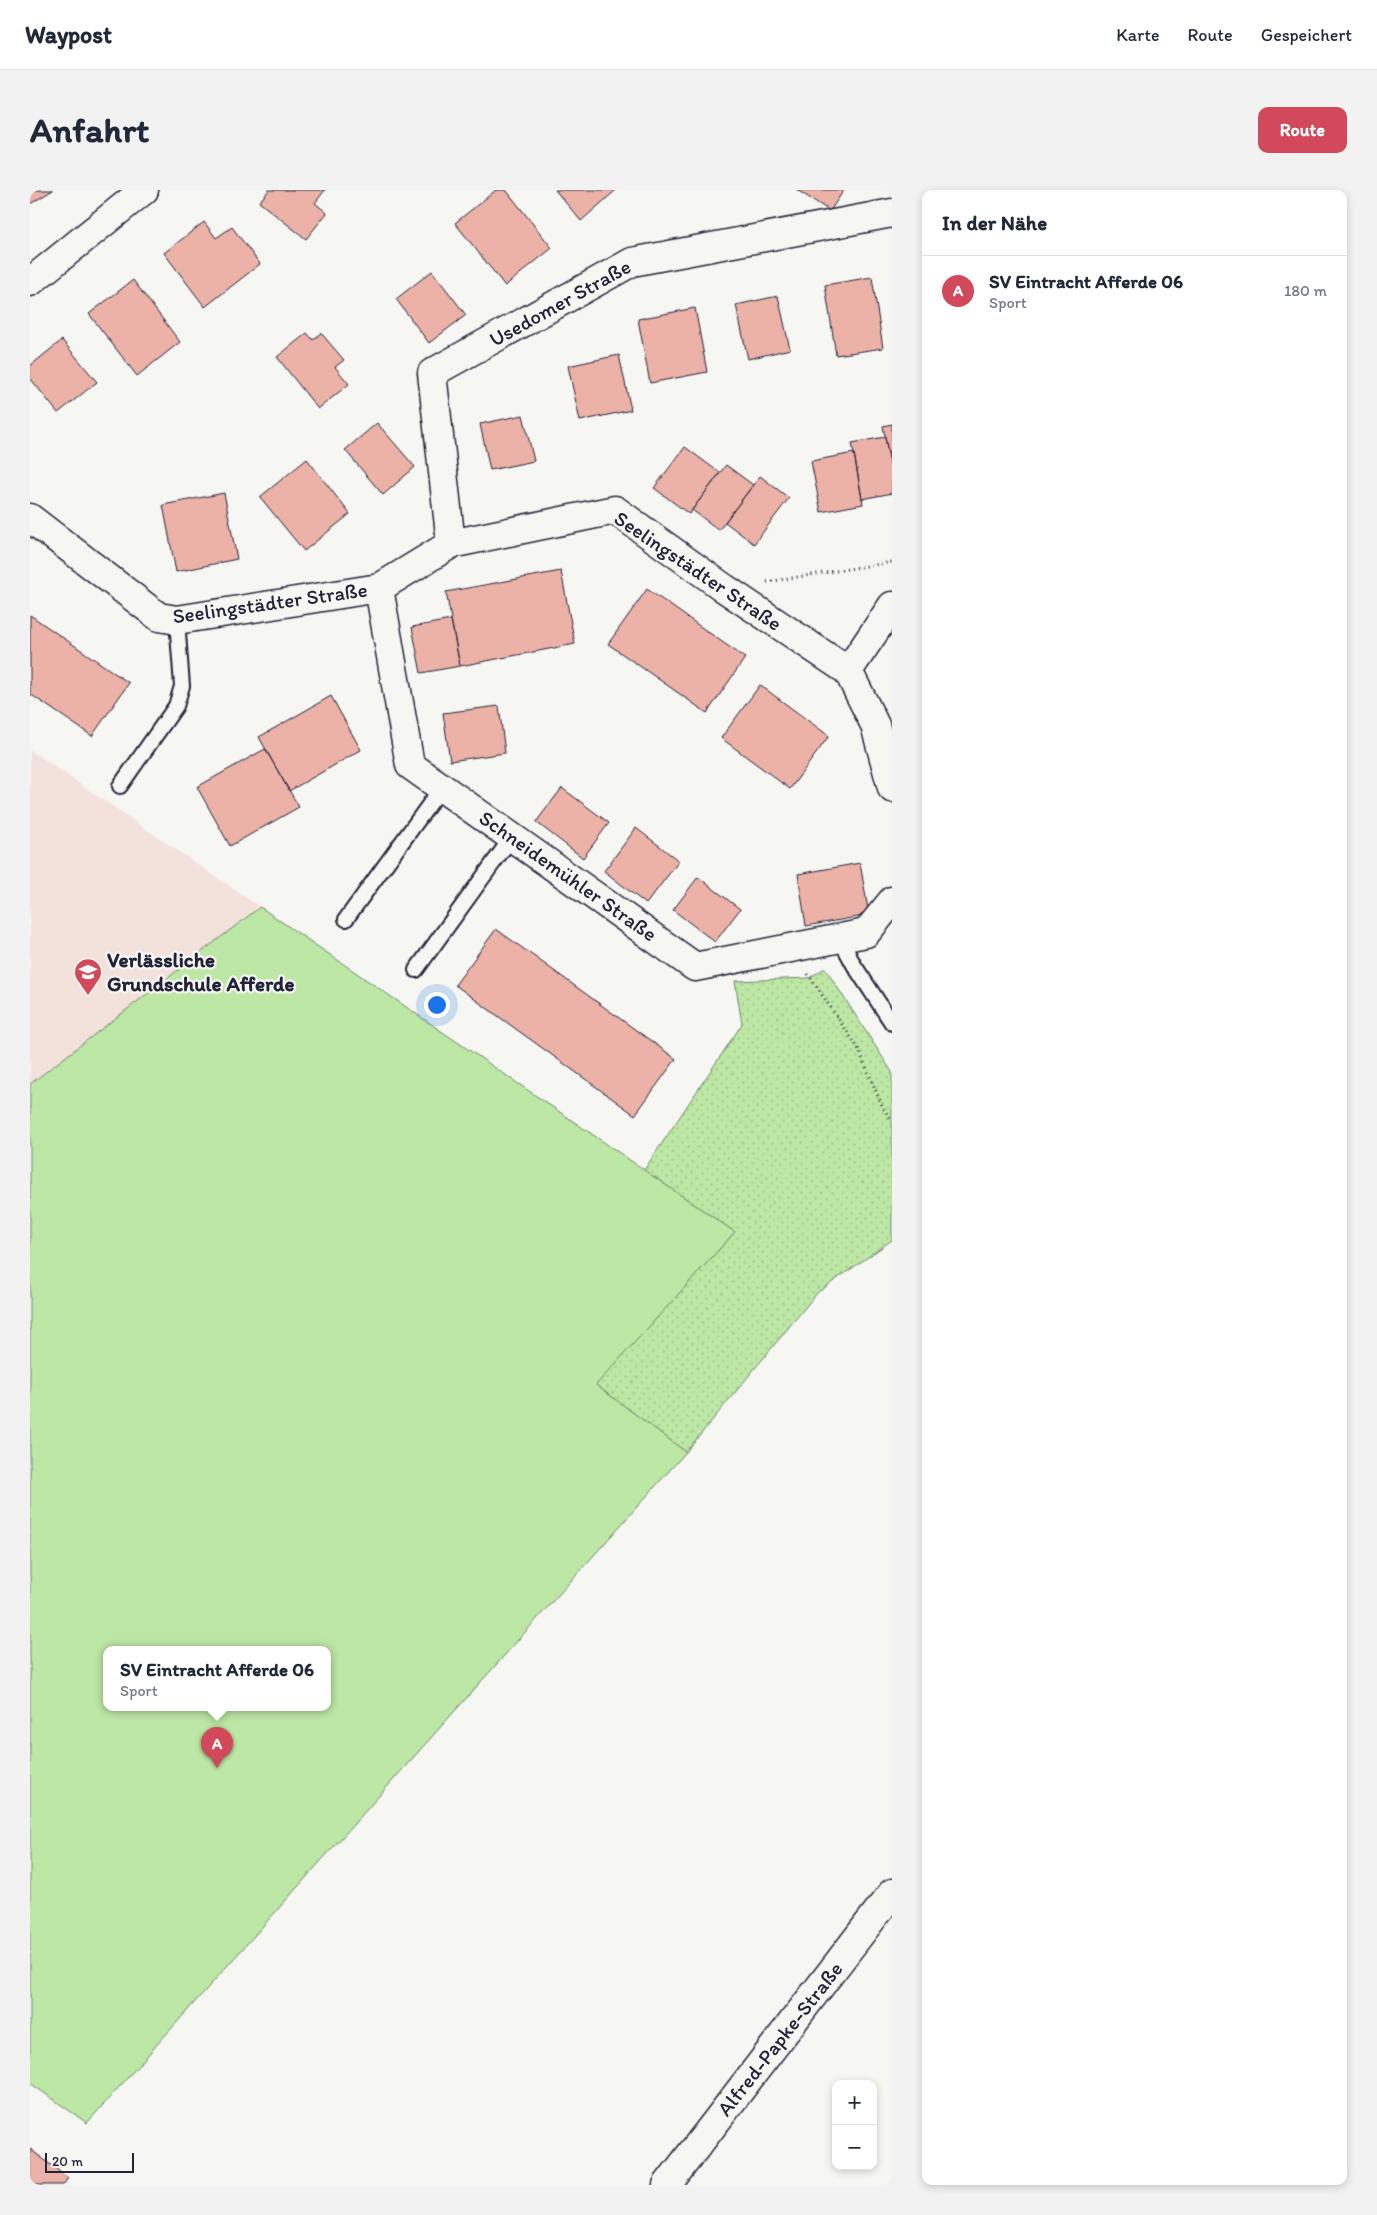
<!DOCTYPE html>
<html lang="de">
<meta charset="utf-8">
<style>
:root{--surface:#fff;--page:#f2f2f3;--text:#1f2937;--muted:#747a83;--line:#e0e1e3;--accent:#d1495b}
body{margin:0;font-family:Itim,sans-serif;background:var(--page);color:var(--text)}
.controls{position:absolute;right:15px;bottom:15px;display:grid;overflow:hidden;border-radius:10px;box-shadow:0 2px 8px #0003}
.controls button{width:45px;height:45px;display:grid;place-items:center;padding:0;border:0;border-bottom:1px solid var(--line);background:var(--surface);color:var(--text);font:25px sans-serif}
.scale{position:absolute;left:15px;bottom:12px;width:89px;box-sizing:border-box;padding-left:5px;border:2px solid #22223b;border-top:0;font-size:14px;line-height:18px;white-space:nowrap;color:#22223b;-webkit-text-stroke:4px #f6f6f2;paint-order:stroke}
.you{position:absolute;left:406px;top:814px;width:18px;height:18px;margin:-12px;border:4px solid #fff;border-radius:50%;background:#1a73e8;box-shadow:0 0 0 8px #1a73e833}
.badge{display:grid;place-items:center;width:32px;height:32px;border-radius:50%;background:var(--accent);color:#fff;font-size:16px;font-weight:700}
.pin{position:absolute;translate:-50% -41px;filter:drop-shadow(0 1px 2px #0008)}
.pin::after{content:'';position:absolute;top:26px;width:18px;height:15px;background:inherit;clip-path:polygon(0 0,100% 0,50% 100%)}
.popup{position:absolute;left:73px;top:1456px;width:228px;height:65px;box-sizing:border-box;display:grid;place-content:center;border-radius:10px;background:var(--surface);filter:drop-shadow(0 1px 4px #0005);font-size:16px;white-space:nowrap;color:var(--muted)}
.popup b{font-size:19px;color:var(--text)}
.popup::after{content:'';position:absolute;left:50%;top:100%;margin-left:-10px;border:10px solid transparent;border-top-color:var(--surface)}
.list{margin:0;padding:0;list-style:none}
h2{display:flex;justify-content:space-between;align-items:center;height:65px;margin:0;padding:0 20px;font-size:21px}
h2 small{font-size:16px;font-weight:400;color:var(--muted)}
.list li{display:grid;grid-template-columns:32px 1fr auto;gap:15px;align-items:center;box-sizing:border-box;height:70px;padding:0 20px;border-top:1px solid var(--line)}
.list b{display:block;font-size:19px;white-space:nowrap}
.list p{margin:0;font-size:16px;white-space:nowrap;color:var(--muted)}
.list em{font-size:16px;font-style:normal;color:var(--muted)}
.map{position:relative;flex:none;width:862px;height:1995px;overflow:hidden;border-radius:10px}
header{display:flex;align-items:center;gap:30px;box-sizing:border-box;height:70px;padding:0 25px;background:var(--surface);border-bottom:1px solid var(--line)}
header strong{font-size:24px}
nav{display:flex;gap:28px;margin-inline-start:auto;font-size:18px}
.intro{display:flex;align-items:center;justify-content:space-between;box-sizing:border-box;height:120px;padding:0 30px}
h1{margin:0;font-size:35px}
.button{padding:12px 22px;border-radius:10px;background:var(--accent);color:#fff;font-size:18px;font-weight:700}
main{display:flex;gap:30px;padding:0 30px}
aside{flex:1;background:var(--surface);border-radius:10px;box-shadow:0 2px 8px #0003}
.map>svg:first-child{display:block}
</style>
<header>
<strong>Waypost</strong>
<nav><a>Karte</a><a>Route</a><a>Gespeichert</a></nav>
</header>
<div class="intro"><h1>Anfahrt</h1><a class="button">Route</a></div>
<main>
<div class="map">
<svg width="862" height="1995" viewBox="0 0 862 1995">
<defs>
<pattern id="park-dots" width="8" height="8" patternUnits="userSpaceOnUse" patternTransform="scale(1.25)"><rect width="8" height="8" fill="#bde7a4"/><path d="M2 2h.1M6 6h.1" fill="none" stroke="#a2c68e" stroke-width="1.8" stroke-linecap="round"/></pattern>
</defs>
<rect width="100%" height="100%" fill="#f6f6f2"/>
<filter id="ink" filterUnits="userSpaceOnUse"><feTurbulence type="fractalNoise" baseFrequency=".02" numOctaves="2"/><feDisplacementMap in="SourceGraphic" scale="10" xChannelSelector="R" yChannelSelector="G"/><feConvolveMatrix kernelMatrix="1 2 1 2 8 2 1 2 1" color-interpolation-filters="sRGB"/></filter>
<g filter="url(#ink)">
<path fill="#f3e2dc" d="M0,560L230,717L0,894Z"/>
<path fill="#bde7a4" stroke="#708470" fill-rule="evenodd" d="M230,717L705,1042L567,1195L656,1262L57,1933L0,1893V894ZM77,1459H297V1517H77Z"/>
<path fill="url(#park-dots)" stroke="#708470" d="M795,778L862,882V1050L787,1103L656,1262L566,1195L705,1042L614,980L712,834L705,791L779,788Z"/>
<path fill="#ecb2a7" stroke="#22223b" d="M0,0H23L0,14Z
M239,0H295L285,13L297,23L276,49L229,12Z
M466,0H476L522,58L475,96L425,33Z
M525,0H586L551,31Z
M767,0H814L800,21Z
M174,32L186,48L202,37L230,74L175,117L134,63Z
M402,81L436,125L399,153L366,109Z
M842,87L853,158L806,165L795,95Z
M103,90L150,152L107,186L59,124Z
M748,106L760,159L718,169L706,115Z
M665,118L677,182L620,193L608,129Z
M277,143L283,150L291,143L314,170L305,177L319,194L288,219L247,167Z
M32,150L67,192L28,223L0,188V176Z
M589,165L601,220L550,231L538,176Z
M493,225L504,271L460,280L450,234Z
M347,233L385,277L353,305L315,260Z
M862,234V284L853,236Z
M855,247L862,284V303L832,309L822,253Z
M655,257L690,283L659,324L624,298Z
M824,263L833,314L791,322L781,271Z
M277,269L320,324L274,361L230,307Z
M696,275L723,295L689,340L662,320Z
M730,286L759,308L724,354L695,332Z
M194,303L207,369L146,382L133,315Z
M531,381L545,454L430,476L416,402Z
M617,399L715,468L677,523L578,454Z
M0,425L99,493L62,546L0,504Z
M421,430L430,476L391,483L382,437Z
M730,495L799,546L760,599L691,548Z
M301,506L331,560L259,601L229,547Z
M469,516L475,563L420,571L413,523Z
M235,559L269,617L200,656L167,597Z
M532,598L579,633L553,668L506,632Z
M606,638L649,671L616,714L574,681Z
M830,673L839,725L776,736L768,684Z
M668,687L710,719L685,752L643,720Z
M466,739L646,869L605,925L425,795Z
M0,1959L38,1988L33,1995H0Z"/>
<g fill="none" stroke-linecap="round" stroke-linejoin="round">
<g stroke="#22223b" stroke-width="18">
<path id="service" d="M90,596L146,516L152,496L147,430
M316,729L412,597
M810,749L824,775L862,833
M386,780L482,647"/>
</g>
<g stroke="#22223b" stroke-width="31">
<path id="minor" d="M0,92L114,0
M0,328L129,427L147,430L349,398L421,354L585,320L694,398L818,481L862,416
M421,354L402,183L602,72L862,23
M349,398L380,575L665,777L836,743L862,711
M818,481L845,535L862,598
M637,1995L862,1703"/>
</g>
<path stroke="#22223b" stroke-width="3" stroke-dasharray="1 4" stroke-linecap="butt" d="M737,392L862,372
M778,784L828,858L853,918L862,930"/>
<use href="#service" stroke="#f6f6f2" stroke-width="14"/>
<use href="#minor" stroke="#f6f6f2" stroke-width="28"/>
</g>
</g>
<defs>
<g id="school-pin" transform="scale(1.4375)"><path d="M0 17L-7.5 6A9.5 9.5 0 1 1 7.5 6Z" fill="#d1495b" stroke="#f6f6f2"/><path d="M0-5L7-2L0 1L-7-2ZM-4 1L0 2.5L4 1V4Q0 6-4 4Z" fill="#fff"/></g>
</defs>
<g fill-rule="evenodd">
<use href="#school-pin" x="58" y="782"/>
</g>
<g text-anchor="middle" stroke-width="4.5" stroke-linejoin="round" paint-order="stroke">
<g font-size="21" fill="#22223b" stroke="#f6f6f2">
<text transform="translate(530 113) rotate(-29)" y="7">Usedomer Straße</text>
<text transform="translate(668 381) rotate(34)" y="7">Seelingstädter Straße</text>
<text transform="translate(240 413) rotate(-8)" y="7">Seelingstädter Straße</text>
<text transform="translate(538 686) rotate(35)" y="7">Schneidemühler Straße</text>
<text transform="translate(750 1849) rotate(-52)" y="7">Alfred-Papke-Straße</text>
</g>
<g font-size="21" font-weight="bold" fill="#22223b" stroke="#f6f6f2" text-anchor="start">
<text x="77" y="777">Verlässliche<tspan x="77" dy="24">Grundschule Afferde</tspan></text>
</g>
</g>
</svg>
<div class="controls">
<button>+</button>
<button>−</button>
</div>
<div class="scale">20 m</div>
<div class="you"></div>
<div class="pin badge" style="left:187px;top:1578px">A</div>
<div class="popup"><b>SV Eintracht Afferde 06</b>Sport</div>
</div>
<aside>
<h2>In der Nähe<small></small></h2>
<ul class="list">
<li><span class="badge">A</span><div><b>SV Eintracht Afferde 06</b><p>Sport</p></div><em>180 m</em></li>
</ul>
</aside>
</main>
